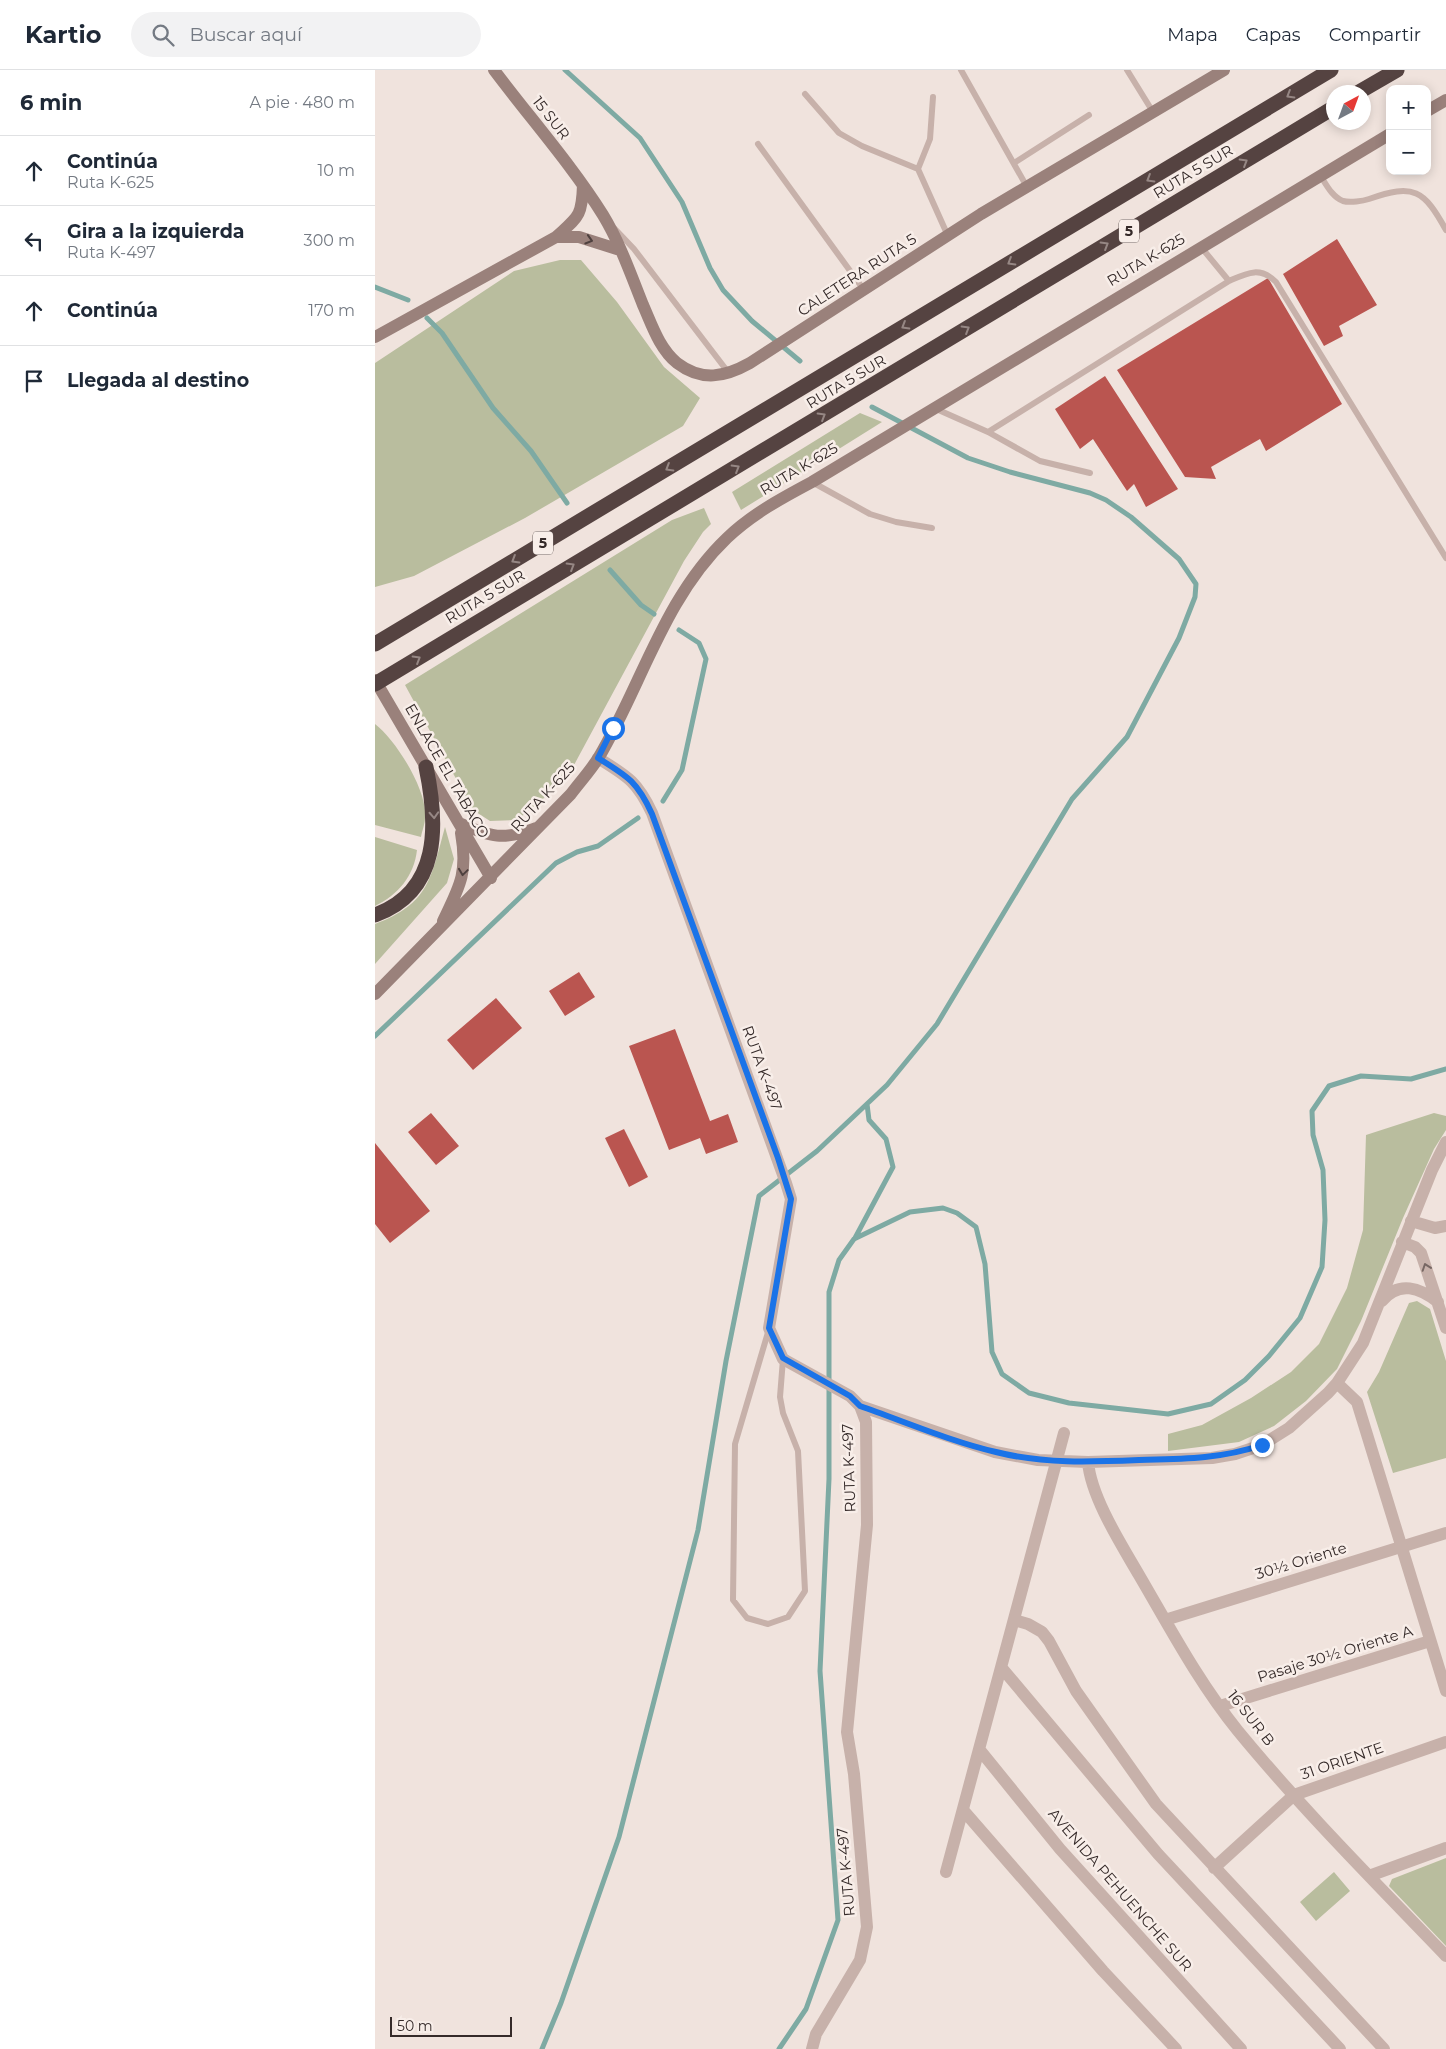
<!DOCTYPE html>
<html lang="es">
<meta charset="utf-8">
<style>
:root{--surface:#fff;--page:#f2f2f3;--text:#1f2937;--muted:#747a83;--line:#e0e1e3}
body{margin:0;font-family:Montserrat,sans-serif;background:var(--page);color:var(--text)}
.controls{position:absolute;right:15px;top:15px;display:grid;overflow:hidden;border-radius:10px;box-shadow:0 2px 12px #0003}
.controls button{width:45px;height:45px;display:grid;place-items:center;padding:0;border:0;border-bottom:1px solid var(--line);background:var(--surface);color:var(--text);font:25px sans-serif}
.compass{position:absolute;left:951px;top:15px;width:45px;height:45px;border-radius:50%;background:var(--surface);box-shadow:0 2px 12px #0003;rotate:41deg}
.scale{position:absolute;left:15px;bottom:12px;width:122px;box-sizing:border-box;padding-left:5px;border:2px solid #352a29;border-top:0;font-size:14px;line-height:18px;white-space:nowrap;color:#352a29;-webkit-text-stroke:4px #f8eee9;paint-order:stroke}
.stop{position:absolute;width:15px;height:15px;margin:-11px;border:4px solid #1a73e8;border-radius:50%;background:#fff}
.stop.end{background:#1a73e8;border-color:#fff;box-shadow:0 1px 5px #0008}
.list{margin:0;padding:0;list-style:none}
h2{display:flex;justify-content:space-between;align-items:center;height:65px;margin:0;padding:0 20px;font-size:21px}
h2 small{font-size:16px;font-weight:400;color:var(--muted)}
.list li{display:grid;grid-template-columns:32px 1fr auto;gap:15px;align-items:center;box-sizing:border-box;height:70px;padding:0 20px;border-top:1px solid var(--line)}
.list b{display:block;font-size:19px;white-space:nowrap}
.list p{margin:0;font-size:16px;white-space:nowrap;color:var(--muted)}
.list em{font-size:16px;font-style:normal;color:var(--muted)}
.icon{flex:none;width:28px;height:28px;fill:none;stroke:currentColor;stroke-width:2;stroke-linecap:round;stroke-linejoin:round}
.map{position:relative;flex:none;width:1071px;height:1979px;overflow:hidden}
header{display:flex;align-items:center;gap:30px;box-sizing:border-box;height:70px;padding:0 25px;background:var(--surface);border-bottom:1px solid var(--line)}
header strong{font-size:24px}
nav{display:flex;gap:28px;margin-inline-start:auto;font-size:18px}
.search{width:350px;height:45px;background:var(--page);display:flex;align-items:center;gap:12px;box-sizing:border-box;padding:0 18px;border-radius:28px;color:var(--muted);font-size:19px}
main{display:flex}
aside{flex:1;background:var(--surface)}
.map>svg:first-child{display:block}
</style>
<header>
<strong>Kartio</strong>
<div class="search"><svg class="icon" aria-label="search" viewBox="0 0 24 24"><circle cx="10" cy="10" r="6"/><path d="M15 15l6 6"/></svg>Buscar aquí</div>
<nav><a>Mapa</a><a>Capas</a><a>Compartir</a></nav>
</header>
<main>
<aside>
<h2>6 min<small>A pie · 480 m</small></h2>
<ul class="list">
<li><svg class="icon" aria-label="ahead" viewBox="0 0 24 24"><path d="M12 20V5M6 11l6-6 6 6"/></svg><div><b>Continúa</b><p>Ruta K-625</p></div><em>10 m</em></li>
<li><svg class="icon" aria-label="left" viewBox="0 0 24 24"><path d="M17 20v-9H6M10 6l-5 5 5 5"/></svg><div><b>Gira a la izquierda</b><p>Ruta K-497</p></div><em>300 m</em></li>
<li><svg class="icon" aria-label="ahead" viewBox="0 0 24 24"><path d="M12 20V5M6 11l6-6 6 6"/></svg><div><b>Continúa</b></div><em>170 m</em></li>
<li><svg class="icon" aria-label="arrive" viewBox="0 0 24 24"><path d="M6 21V4h12l-3 4 3 4H6"/></svg><div><b>Llegada al destino</b></div></li>
</ul>
</aside>
<div class="map">
<svg width="1071" height="1979" viewBox="0 0 1071 1979">
<rect width="100%" height="100%" fill="#f0e3dd"/>
<path fill="#b9bd9e" d="M185,190H206L242,232L289,297L325,328L308,356L150,448L39,506L0,517V293L139,201Z
M485,343L507,352L366,440L357,422Z
M329,438L336,454L328,462L309,491L199,695L167,730L142,750L115,751L98,740L30,615L297,450Z
M0,654C21,670 53,721 50,748C50,754 47,761 46,767L0,755Z
M70,757L79,789L72,813L0,894V854C54,834 56,808 70,757Z
M0,767L42,780C39,806 23,825 0,836Z
M1059,1043L1071,1046V1060L1059,1079L1028,1148L986,1251L962,1299L931,1331L899,1356L864,1372L793,1381V1364L827,1355L876,1328L916,1302L944,1274L972,1218L988,1160L991,1065Z
M1042,1231L1055,1239L1071,1291V1388L1018,1403L992,1322L1004,1302L1034,1233Z
M1071,1788V1876L1014,1816L1017,1809Z
M959,1802L975,1821L941,1851L925,1832Z"/>
<g fill="none" stroke-linecap="round" stroke-linejoin="round">
<path stroke="#7eaaa3" stroke-width="5" d="M190,0L265,68L307,132L335,198L348,220L377,251L425,291
M0,217L33,230
M52,248L67,263L118,338L156,381L192,433
M235,500L266,535L279,544
M288,731L307,700L331,589L324,573L304,560
M0,966L181,793L202,782L223,776L263,748
M480,1168L518,1097L511,1069L494,1050L492,1034
M167,1979L186,1933L244,1767L323,1460L351,1291L384,1126L442,1081L512,1015L562,954L697,729L752,667L804,568L820,527L821,514L804,489L756,447L731,430L715,423L635,402L593,388L497,337
M404,1979L431,1939L463,1850L445,1601L454,1409V1222L464,1190L479,1169L535,1142L568,1138L582,1143L601,1157L610,1194L617,1282L627,1304L654,1323L694,1333L793,1344L836,1334L870,1310L894,1286L925,1248L947,1197L950,1150L948,1100L938,1065L937,1041L954,1016L986,1006L1036,1009L1071,999"/>
</g>
<path fill="#ba5550" d="M962,169L1002,235L964,256L968,266L949,276L908,204Z
M893,208L967,334L891,381L885,369L836,397L841,409L810,407L742,300Z
M730,306L803,419L771,437L759,414L752,421L718,369L705,379L680,339Z
M204,902L220,927L190,946L174,921Z
M121,928L147,958L98,1000L72,970Z
M300,959L335,1051L353,1044L363,1072L331,1084L325,1068L294,1080L254,976Z
M56,1043L84,1076L61,1095L33,1062Z
M249,1059L273,1107L254,1117L230,1068Z
M0,1073L55,1141L15,1173L0,1154Z"/>
<g fill="none" stroke-linecap="round" stroke-linejoin="round">
<path stroke="#c7b1aa" stroke-width="6" d="M586,0L652,117
M752,0L778,42
M430,24L464,63L487,76L543,99
M558,27L555,69L543,99L573,166
M383,74L489,220
M639,93L714,45
M945,105C951,114 957,127 968,131C975,133 988,131 994,129C1039,113 1049,120 1071,160
M240,159L259,179L353,302
M854,211C872,203 885,196 901,212L1071,488
M559,338L613,362L854,211L826,177
M613,362L665,391L715,403
M437,412L495,444L521,452L557,458
M394,1259L360,1374L358,1530L372,1548L393,1554L413,1547L430,1521L423,1381L408,1343L405,1327L408,1289"/>
<path stroke="#c7b1aa" stroke-width="12" d="M223,688C252,706 262,711 277,743L411,1113L416,1129L394,1258L408,1289L475,1326L485,1336L491,1352L492,1455L472,1662L479,1704L492,1857L485,1890L441,1964L437,1979
M1036,1151L1060,1158L1071,1156
M1027,1172L1040,1177L1046,1183L1071,1258
M1007,1231C1024,1210 1045,1218 1063,1232
M962,1313L982,1332L1071,1621
M485,1336L620,1382L663,1390L713,1392L837,1388L860,1384L887,1375L914,1358L953,1323L962,1313L988,1273L1057,1100L1071,1072
M713,1392C716,1427 746,1474 764,1505C795,1558 824,1613 863,1661C928,1740 1001,1813 1071,1886
M639,1550L653,1554L667,1562L674,1571L701,1621L781,1734L1009,1979
M790,1550L1071,1463
M626,1597L783,1784L965,1979
M845,1636L1055,1571
M604,1679L685,1779L866,1979
M588,1740L728,1901L801,1979
M839,1798L919,1725L1071,1672
M571,1802L689,1363
M994,1806L1071,1778"/>
<path stroke="#9a817b" stroke-width="12" d="M119,0C155,48 196,94 228,145C245,173 256,205 268,235C277,255 284,278 302,293C327,312 350,307 375,293L606,144L849,0
M1052,41L1071,30
M181,167H204L245,180
M0,267L181,167C203,147 207,147 208,115
M0,610L116,808
M84,753C116,767 128,771 161,758
M68,851C85,816 93,803 86,763
M0,924L196,724C205,712 216,700 224,687C267,614 289,528 352,468C377,444 407,428 437,412L1015,64"/>
<path stroke="#554341" stroke-width="15" d="M984,22L1022,0
M0,574L956,0
M0,614L958,38
M0,845C66,821 63,754 51,697"/>
</g>
<defs><path id="oneway-chevron" d="M-2-3.5L2.5 0L-2 3.5" fill="none" stroke-width="1.6" stroke-linecap="round" stroke-linejoin="round" transform="scale(1.25)"/></defs>
<g stroke="#968784">
<use href="#oneway-chevron" transform="translate(915 25) rotate(149)"/>
<use href="#oneway-chevron" transform="translate(869 92) rotate(-31)"/>
<use href="#oneway-chevron" transform="translate(775 109) rotate(149)"/>
<use href="#oneway-chevron" transform="translate(730 175) rotate(-31)"/>
<use href="#oneway-chevron" transform="translate(636 192) rotate(149)"/>
<use href="#oneway-chevron" transform="translate(530 256) rotate(149)"/>
<use href="#oneway-chevron" transform="translate(591 259) rotate(-31)"/>
<use href="#oneway-chevron" transform="translate(447 346) rotate(-31)"/>
<use href="#oneway-chevron" transform="translate(294 398) rotate(149)"/>
<use href="#oneway-chevron" transform="translate(361 398) rotate(-31)"/>
<use href="#oneway-chevron" transform="translate(140 490) rotate(149)"/>
<use href="#oneway-chevron" transform="translate(196 496) rotate(-31)"/>
<use href="#oneway-chevron" transform="translate(42 589) rotate(-31)"/>
<use href="#oneway-chevron" transform="translate(59 745) rotate(87)"/>
</g>
<g stroke="#4e403e">
<use href="#oneway-chevron" transform="translate(214 170) rotate(17)"/>
<use href="#oneway-chevron" transform="translate(88 802) rotate(98)"/>
</g>
<use stroke="#776763" href="#oneway-chevron" transform="translate(1051 1197) rotate(-109)"/>
<g fill="none" stroke-linecap="round" stroke-linejoin="round">
<path stroke="#1a73e8" stroke-width="6" d="M238,658L223,688C252,706 262,711 277,744L403,1088L416,1129L394,1258L408,1288L475,1326L485,1336C528,1351 577,1372 621,1382C668,1394 716,1392 764,1390C807,1389 846,1389 887,1375"/>
</g>
<g text-anchor="middle" stroke-width="5" stroke-linejoin="round" paint-order="stroke">
<g fill="#f8eee9" stroke="#706563" stroke-width="1">
<rect x="744" y="149.5" width="20" height="23" rx="4"/>
<rect x="158" y="461.5" width="20" height="23" rx="4"/>
</g>
<g font-size="14" font-weight="bold" fill="#352a29">
<text x="754" y="166">5</text>
<text x="168" y="478">5</text>
</g>
<g font-size="15" fill="#352a29" stroke="#f8eee9">
<text transform="translate(176 48) rotate(52)" y="5">15 SUR</text>
<text transform="translate(818 102) rotate(-31)" y="5">RUTA 5 SUR</text>
<text transform="translate(771 190) rotate(-31)" y="5">RUTA K-625</text>
<text transform="translate(482 205) rotate(-33)" y="5">CALETERA RUTA 5</text>
<text transform="translate(471 312) rotate(-31)" y="5">RUTA 5 SUR</text>
<text transform="translate(424 399) rotate(-31)" y="5">RUTA K-625</text>
<text transform="translate(110 527) rotate(-31)" y="5">RUTA 5 SUR</text>
<text transform="translate(72 701) rotate(60)" y="5">ENLACE EL TABACO</text>
<text transform="translate(168 727) rotate(-48)" y="5">RUTA K-625</text>
<text transform="translate(387 998) rotate(70)" y="5">RUTA K-497</text>
<text transform="translate(474 1398) rotate(-92)" y="5">RUTA K-497</text>
<text transform="translate(926 1491) rotate(-17)" y="5">30½ Oriente</text>
<text transform="translate(960 1584) rotate(-17)" y="5">Pasaje 30½ Oriente A</text>
<text transform="translate(876 1648) rotate(52)" y="5">16 SUR B</text>
<text transform="translate(967 1691) rotate(-19)" y="5">31 ORIENTE</text>
<text transform="translate(471 1802) rotate(-95)" y="5">RUTA K-497</text>
<text transform="translate(745 1820) rotate(49)" y="5">AVENIDA PEHUENCHE SUR</text>
</g>
</g>
</svg>
<div class="controls">
<button>+</button>
<button>−</button>
</div>
<svg class="compass" viewBox="-18 -18 36 36"><path d="M0-13l5 13h-10z" fill="#e53935"/><path d="M0 13l5-13h-10z" fill="#747a83"/></svg>
<div class="scale">50 m</div>
<div class="stop" style="left:238px;top:658px"></div>
<div class="stop end" style="left:887px;top:1375px"></div>
</div>
</main>
